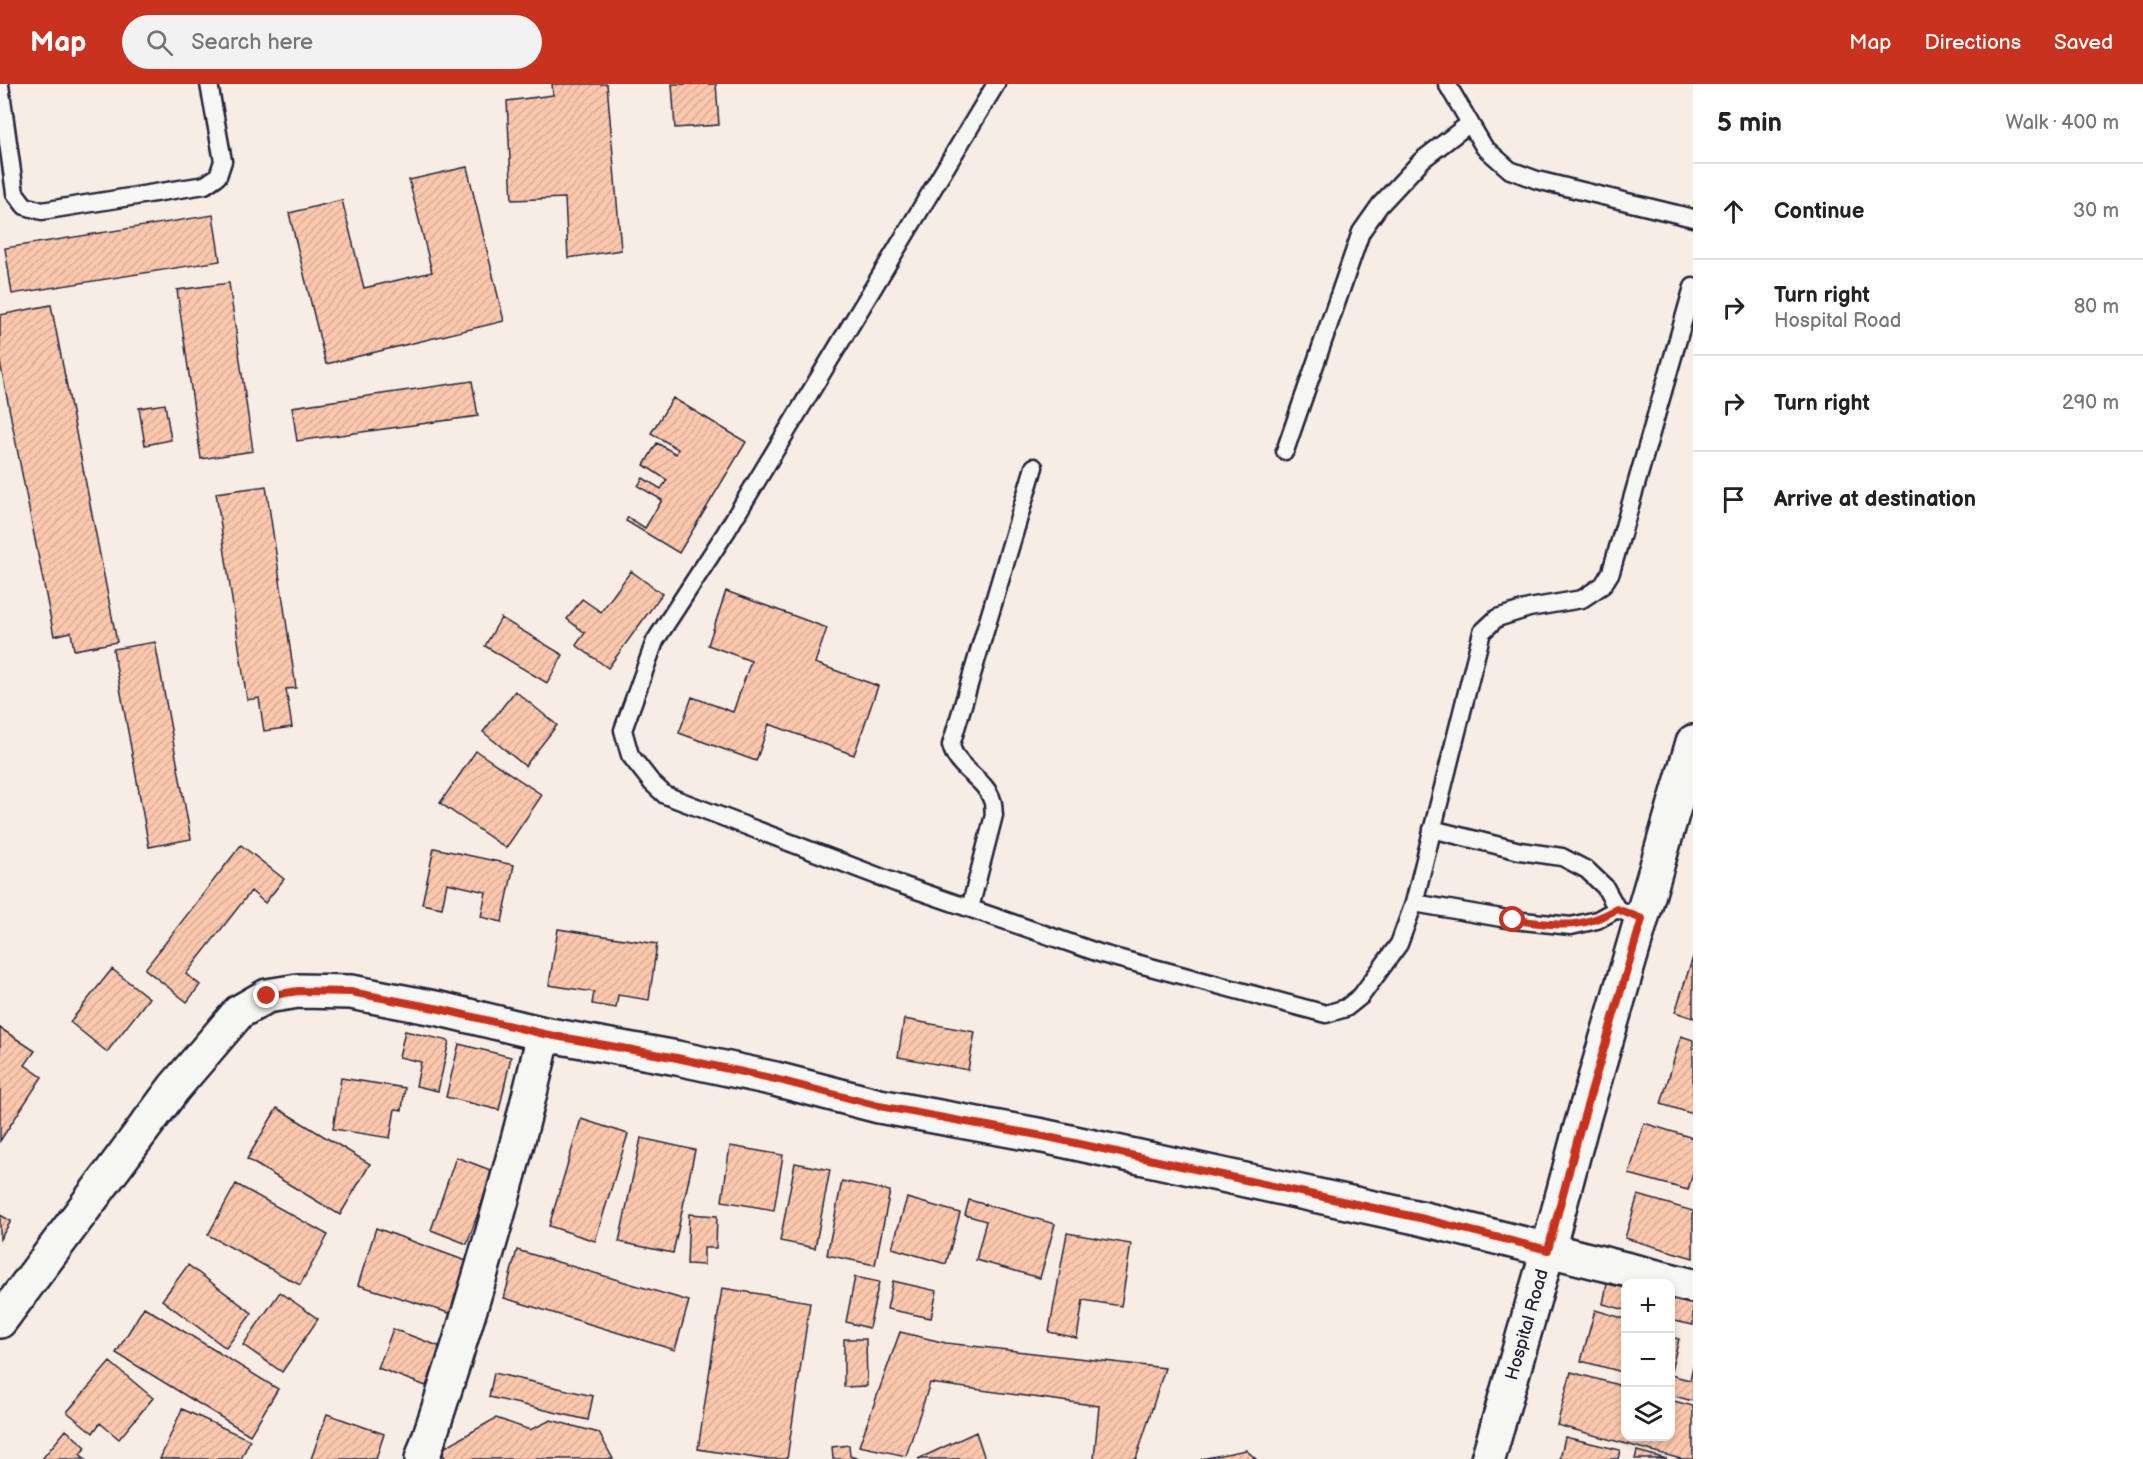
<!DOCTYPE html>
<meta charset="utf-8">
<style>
:root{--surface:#fff;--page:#f2f2f2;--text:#222;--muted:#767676;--line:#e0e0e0;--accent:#c8321e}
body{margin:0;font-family:"Balsamiq Sans",sans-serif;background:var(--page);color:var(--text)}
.controls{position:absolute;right:18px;bottom:18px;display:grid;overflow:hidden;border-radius:12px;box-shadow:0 3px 9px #0003}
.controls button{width:54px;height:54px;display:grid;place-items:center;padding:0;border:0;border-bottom:2px solid var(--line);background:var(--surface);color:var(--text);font:30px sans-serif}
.stop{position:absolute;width:18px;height:18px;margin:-14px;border:4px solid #c8321e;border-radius:50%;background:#fff}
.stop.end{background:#c8321e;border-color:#fff;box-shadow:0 2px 6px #0008}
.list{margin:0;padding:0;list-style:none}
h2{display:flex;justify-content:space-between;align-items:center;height:78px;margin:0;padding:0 24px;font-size:26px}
h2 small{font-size:20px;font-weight:400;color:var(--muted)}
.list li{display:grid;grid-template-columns:39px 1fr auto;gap:18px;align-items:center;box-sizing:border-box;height:96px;padding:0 24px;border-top:2px solid var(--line)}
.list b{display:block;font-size:22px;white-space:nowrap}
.list p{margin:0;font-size:20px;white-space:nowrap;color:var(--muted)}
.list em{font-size:20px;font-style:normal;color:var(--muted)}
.icon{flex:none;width:33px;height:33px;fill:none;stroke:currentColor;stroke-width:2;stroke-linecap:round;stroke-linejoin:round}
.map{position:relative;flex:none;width:1693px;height:1375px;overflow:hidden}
header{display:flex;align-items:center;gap:36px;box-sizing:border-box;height:84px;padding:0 30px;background:var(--accent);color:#fff}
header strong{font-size:28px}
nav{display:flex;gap:33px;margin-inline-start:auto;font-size:21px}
.search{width:420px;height:54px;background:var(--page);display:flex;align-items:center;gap:15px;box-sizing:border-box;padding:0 21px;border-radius:33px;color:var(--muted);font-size:22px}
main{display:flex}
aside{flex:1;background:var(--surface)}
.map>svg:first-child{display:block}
</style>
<header>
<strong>Map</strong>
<div class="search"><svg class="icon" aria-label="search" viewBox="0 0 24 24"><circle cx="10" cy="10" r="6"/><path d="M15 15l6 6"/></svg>Search here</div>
<nav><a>Map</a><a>Directions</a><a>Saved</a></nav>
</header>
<main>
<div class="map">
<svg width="1693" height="1375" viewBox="0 0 1693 1375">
<defs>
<pattern id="building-hatch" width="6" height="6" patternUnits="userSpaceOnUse" patternTransform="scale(1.5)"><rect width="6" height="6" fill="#fcc8ad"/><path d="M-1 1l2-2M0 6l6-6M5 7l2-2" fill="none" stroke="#d8ac96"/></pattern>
</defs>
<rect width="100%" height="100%" fill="#f7ede4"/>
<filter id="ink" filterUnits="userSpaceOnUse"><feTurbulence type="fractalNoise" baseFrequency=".0167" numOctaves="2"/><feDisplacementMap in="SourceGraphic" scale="12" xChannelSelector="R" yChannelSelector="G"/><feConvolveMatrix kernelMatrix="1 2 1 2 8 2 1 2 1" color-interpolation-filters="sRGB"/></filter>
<g filter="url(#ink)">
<path fill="url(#building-hatch)" stroke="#22223b" stroke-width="1.5" d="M552,0H607L621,166L568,174L565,114L512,116L507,17L553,11Z
M672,0H716L719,41L675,44Z
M467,83L504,237L326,280L289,129L342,116L364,204L432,188L409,96Z
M213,131L220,177L12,210L5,164Z
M229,199L253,367L201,375L177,206Z
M51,221L117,558L74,566L71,548L54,552L0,278V231Z
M472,297L478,332L297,357L292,323Z
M673,314L746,358L679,469L626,437L628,433L645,444L662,416L638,402L643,394L661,405L667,396L644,381L657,359L676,370L678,365L651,349Z
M165,320L171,356L145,361L139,324Z
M266,402L296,604L286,605L292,643L264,647L259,614L247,616L216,409Z
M631,487L662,510L608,584L576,561L585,549L567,535L582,515L601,528Z
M726,507L827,544L815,579L878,602L854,671L769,640L756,677L679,649L692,613L733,628L751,577L708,561Z
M501,534L563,571L547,599L485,562Z
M155,558L191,755L149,763L113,565Z
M515,607L557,641L525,682L483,648Z
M476,667L542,711L506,764L440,719Z
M241,761L284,795L265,819L251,807L186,890L200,901L187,918L145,885Z
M434,764L514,781L502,838L481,833L486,808L447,799L442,824L422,820Z
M558,845L657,860L649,916L618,911L616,924L592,920L594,908L549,901Z
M1693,873V934L1675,928Z
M112,885L149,914L107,968L70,938Z
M904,935L975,948L968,986L898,973Z
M0,944L35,967L25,981L42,993L0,1057Z
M405,947L449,957L438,1007L416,1002L421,978L399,973Z
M1681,952L1693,956V1030L1661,1020Z
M459,960L511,973L499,1026L446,1013Z
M341,994L405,1004L402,1026L395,1025L390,1054L333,1045Z
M277,1024L370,1080L340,1131L247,1075Z
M581,1035L628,1050L595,1157L549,1142Z
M1644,1039L1693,1054V1089L1688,1106L1629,1090Z
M641,1054L695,1066L673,1169L619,1158Z
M730,1062L783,1071L774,1126L722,1117Z
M456,1073L493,1087L467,1160L431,1146Z
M795,1079L830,1086L815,1164L780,1157Z
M842,1097L890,1107L875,1181L827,1171Z
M236,1100L328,1151L300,1201L208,1151Z
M1638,1111L1693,1127V1174L1625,1154Z
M907,1114L960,1129L946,1180L892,1164Z
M969,1116L1055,1140L1040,1194L976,1176L986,1137L965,1131Z
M689,1130L717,1132L716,1164H704V1181L687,1180Z
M0,1131L11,1137L0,1155Z
M376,1144L477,1181L459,1232L358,1201Z
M1067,1149L1131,1160L1121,1222L1083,1216L1077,1254L1049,1248Z
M517,1166L689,1217L675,1266L504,1214Z
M188,1181L252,1229L226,1264L162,1216Z
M855,1193L879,1198L869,1244L846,1238Z
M893,1197L937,1207L931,1234L887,1225Z
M1607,1200L1626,1204V1226L1603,1220Z
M722,1204L810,1218L787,1375H762L698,1365Z
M280,1208L318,1235L282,1288L243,1261Z
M1670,1215L1693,1220V1241L1670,1236Z
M144,1223L278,1305L250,1351L116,1269Z
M1595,1226L1626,1235V1289L1581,1277Z
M393,1245L441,1263L426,1302L378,1284Z
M900,1248L946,1259L1165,1284L1136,1375H1094L1099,1322L930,1299L906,1372L859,1362Z
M1670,1253L1679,1255L1670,1291Z
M844,1255H866L867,1302L844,1303Z
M110,1278L153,1314L119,1355L100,1339L93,1349L67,1328Z
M1693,1282V1317L1670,1311V1291L1690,1296Z
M1571,1288L1626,1303V1352H1670V1316L1693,1322V1375H1681L1557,1341Z
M494,1289L593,1312L588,1336L489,1313Z
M182,1325L250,1356L241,1375H160Z
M327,1330L384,1350L376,1375H311Z
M496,1334L530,1346L551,1336L599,1349L613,1375H446L440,1366Z
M66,1346L86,1363L80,1370L85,1375H42Z
M976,1348L985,1375H918Z
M1565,1353L1620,1366L1618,1375H1560Z
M849,1361L850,1372L859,1375H833L832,1363Z
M1246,1366L1256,1375H1201Z
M1637,1367L1667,1375H1635Z"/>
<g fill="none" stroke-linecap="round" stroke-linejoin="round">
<g stroke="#22223b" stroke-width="21">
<path id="service" d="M996,0L726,448L655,557L623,646L630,671L652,699L665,711L896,799L1102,870L1326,930L1346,924L1361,912L1399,860L1414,819L1482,548L1497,534L1529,524L1582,515L1603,501L1611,488L1693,203
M1447,0L1484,63L1510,86L1537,96L1693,134
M0,1L15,109L25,122L42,127L205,101L218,92L223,77L209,0
M1285,367L1361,148L1380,121L1422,76L1470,39
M1432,745L1520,767L1562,773L1587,786L1605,803L1617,825L1642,835
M1414,819L1513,836L1571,842L1597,836L1617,825
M970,824L994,731C993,726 994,720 992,716C985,694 957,686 951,661L1034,383"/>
</g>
<g stroke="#22223b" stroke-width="38">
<path id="minor" d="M0,1237L174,1004L239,928L267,912L298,907L351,908L440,925L544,950L677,974L775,995L879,1022L1043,1052L1420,1134L1693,1202
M422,1375C469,1235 511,1094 544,950"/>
</g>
<g stroke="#22223b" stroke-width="38">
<g id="tertiary">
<path id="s1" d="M1488,1375L1548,1166L1580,1046L1693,658"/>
</g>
</g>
<use href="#service" stroke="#f6f6f2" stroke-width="16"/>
<use href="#minor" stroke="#f6f6f2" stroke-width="33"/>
<use href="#tertiary" stroke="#f6f6f2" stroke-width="33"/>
</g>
</g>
<g fill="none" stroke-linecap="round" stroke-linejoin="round" filter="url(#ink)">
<path stroke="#c8321e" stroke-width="8" d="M267,912L298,907L351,908L440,925L544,950L677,974L775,995L879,1022L1043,1052L1420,1134L1548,1166L1580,1046L1642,835L1617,825C1577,848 1556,840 1513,836"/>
</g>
<g text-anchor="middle" stroke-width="4.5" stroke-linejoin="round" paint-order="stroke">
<g font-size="18" fill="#22223b" stroke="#f6f6f2">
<text dy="6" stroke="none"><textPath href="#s1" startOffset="140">Hospital Road</textPath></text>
</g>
</g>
</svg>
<div class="controls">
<button>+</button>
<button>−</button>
<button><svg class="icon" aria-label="layers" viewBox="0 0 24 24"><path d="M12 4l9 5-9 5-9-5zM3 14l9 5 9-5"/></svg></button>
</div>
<div class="stop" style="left:1513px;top:836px"></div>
<div class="stop end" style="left:267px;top:912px"></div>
</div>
<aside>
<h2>5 min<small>Walk · 400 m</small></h2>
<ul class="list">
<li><svg class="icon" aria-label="ahead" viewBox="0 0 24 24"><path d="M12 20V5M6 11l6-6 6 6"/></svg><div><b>Continue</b></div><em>30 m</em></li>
<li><svg class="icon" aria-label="right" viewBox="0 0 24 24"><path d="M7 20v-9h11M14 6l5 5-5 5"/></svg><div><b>Turn right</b><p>Hospital Road</p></div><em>80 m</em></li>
<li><svg class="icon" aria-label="right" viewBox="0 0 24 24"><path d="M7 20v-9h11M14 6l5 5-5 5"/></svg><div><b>Turn right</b></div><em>290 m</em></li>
<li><svg class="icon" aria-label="arrive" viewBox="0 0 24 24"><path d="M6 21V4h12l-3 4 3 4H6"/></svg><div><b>Arrive at destination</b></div></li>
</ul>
</aside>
</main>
